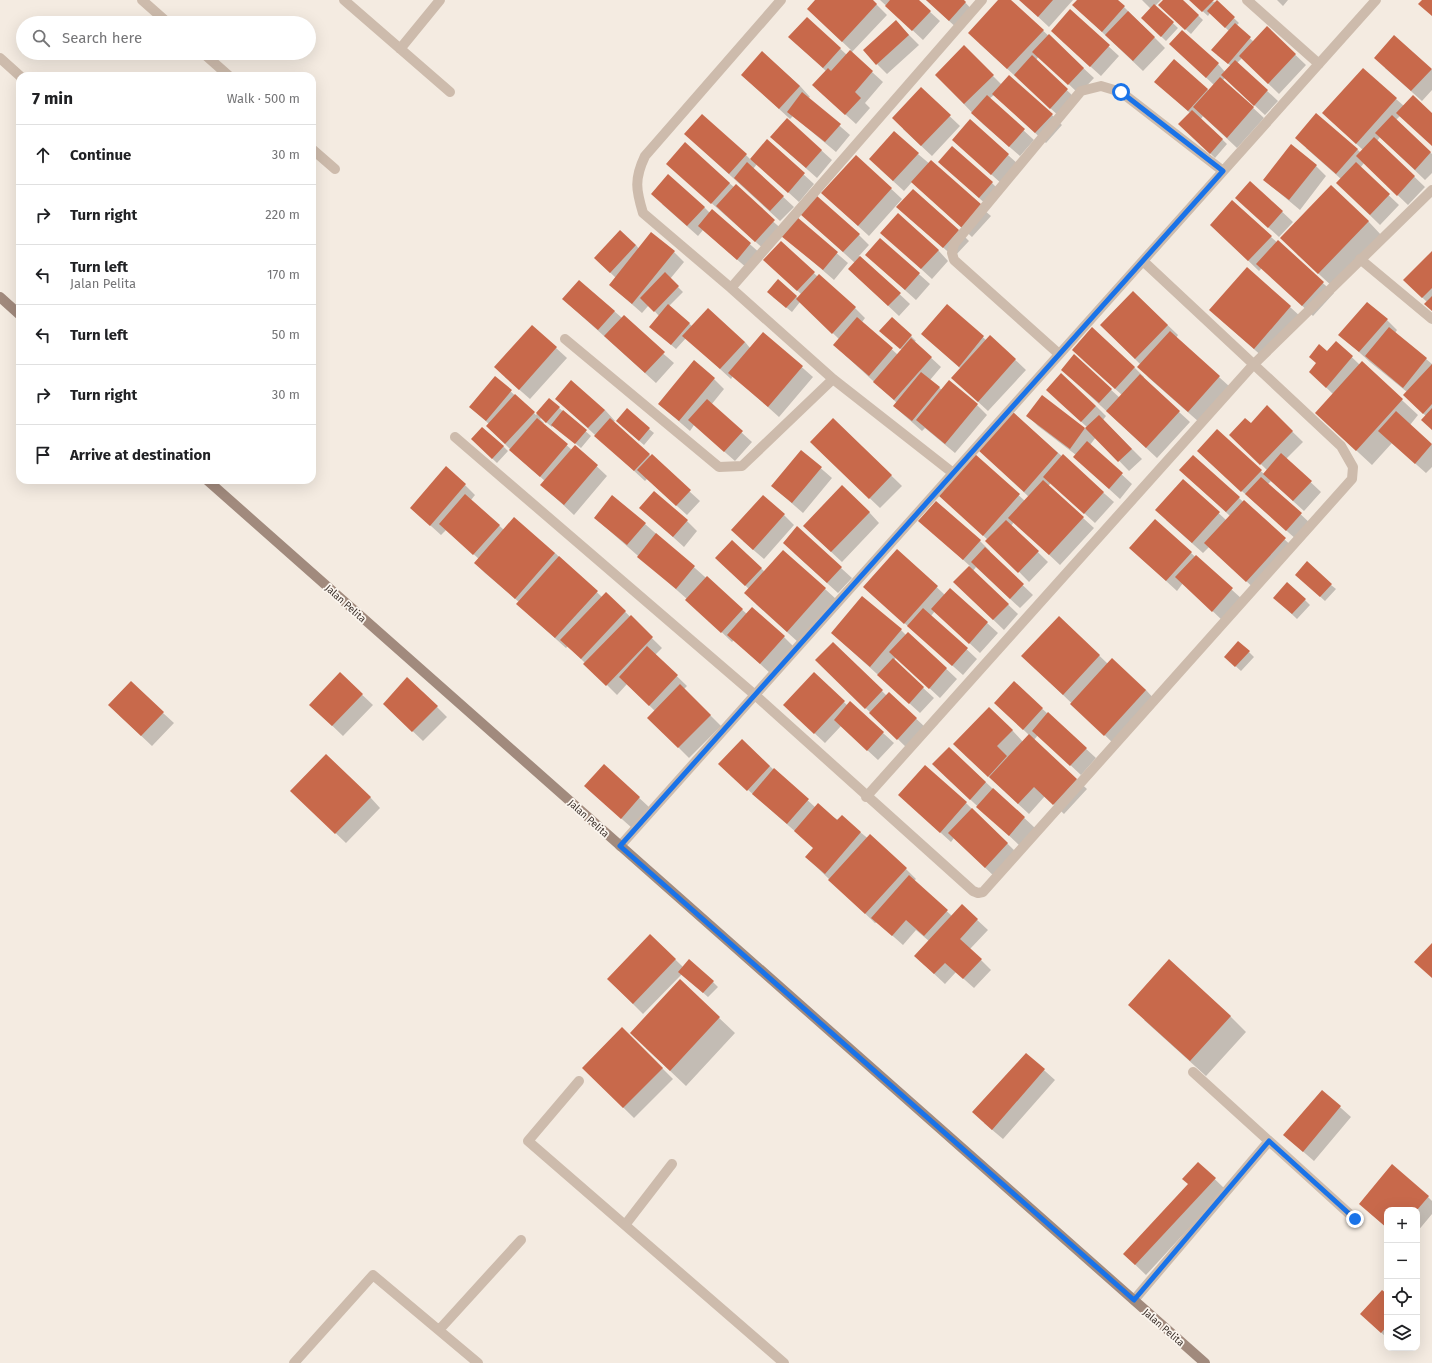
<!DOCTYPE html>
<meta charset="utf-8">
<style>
:root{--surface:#fff;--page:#f6f6f6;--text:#202124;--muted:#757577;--line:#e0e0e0}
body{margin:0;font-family:"Fira Sans",sans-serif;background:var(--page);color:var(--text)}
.controls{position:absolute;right:12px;bottom:12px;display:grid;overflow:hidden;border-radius:8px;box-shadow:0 4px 16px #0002}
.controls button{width:36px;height:36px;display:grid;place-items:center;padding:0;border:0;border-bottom:1px solid var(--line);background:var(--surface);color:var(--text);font:20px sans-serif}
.stop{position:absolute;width:12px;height:12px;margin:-9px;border:3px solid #1a73e8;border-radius:50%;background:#fff}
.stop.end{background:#1a73e8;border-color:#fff;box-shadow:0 1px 4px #0008}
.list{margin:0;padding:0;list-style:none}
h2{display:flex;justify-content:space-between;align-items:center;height:52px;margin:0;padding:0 16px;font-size:17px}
h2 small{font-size:13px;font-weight:400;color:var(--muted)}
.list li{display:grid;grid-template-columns:26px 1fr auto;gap:12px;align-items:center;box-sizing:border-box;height:60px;padding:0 16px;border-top:1px solid var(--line)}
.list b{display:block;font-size:15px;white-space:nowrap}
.list p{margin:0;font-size:13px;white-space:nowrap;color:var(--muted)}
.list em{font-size:13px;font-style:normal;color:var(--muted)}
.icon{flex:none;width:22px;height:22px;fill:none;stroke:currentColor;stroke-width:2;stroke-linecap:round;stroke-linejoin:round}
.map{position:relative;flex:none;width:1432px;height:1363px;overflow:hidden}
.search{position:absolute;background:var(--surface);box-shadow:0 4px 16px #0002;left:16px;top:16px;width:300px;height:44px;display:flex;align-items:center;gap:10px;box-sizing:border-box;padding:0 14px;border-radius:22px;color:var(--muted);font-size:15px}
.panel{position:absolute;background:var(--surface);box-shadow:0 4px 16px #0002;left:16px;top:72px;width:300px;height:412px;border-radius:12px}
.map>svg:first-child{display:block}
</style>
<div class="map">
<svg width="1432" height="1363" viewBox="0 0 1432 1363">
<rect width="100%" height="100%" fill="#f4ebe1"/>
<path fill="#0003" d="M817,0H872L887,15L851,53L883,82L865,103L870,108L856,124L824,95L826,71L800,47L807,18L847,55L851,50L818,19Z
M880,0H917L940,21L923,40Z
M926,0H963L975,13L959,30Z
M999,0H1010L1094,78L1079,94L1039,56L1036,60L1077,100L1061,118L979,43Z
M1020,0H1073L1049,27Z
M1078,0H1117L1165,48L1143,71L1084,15Z
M1142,0H1161L1155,6L1178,28L1166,41L1142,18L1151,9Z
M1164,0H1182L1203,20L1191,34L1164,10Z
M1190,0L1217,2L1239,23L1236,26L1254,42L1267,28L1306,65L1279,94L1242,58L1237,63L1278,101L1265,115L1225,78L1223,80L1264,118L1237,148L1203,116L1201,119L1227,144L1215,158L1180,124L1190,113L1156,82L1174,60L1209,91L1214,85L1181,54L1218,64L1225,72L1231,66L1217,55L1229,31L1210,13L1208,16Z
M1277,0H1288L1283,6Z
M1070,11L1119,56L1101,76L1062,41Z
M896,22L919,45L887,74L877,64Z
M1394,36L1432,70V90L1422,101L1385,68Z
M964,47L1002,85L1052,115L1062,125L1046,143L994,95L989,99L1034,140L1020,156L983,124L936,75Z
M763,53L800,86L810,97L808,98L850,135L836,152L793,116L790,119L742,75Z
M921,89L960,126L932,156L903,129Z
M1396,99L1404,106L1432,114V145L1400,116L1396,120L1432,154V173L1425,180L1380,137L1377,141L1425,187L1408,205L1364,163L1360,168L1399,205L1380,225L1347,193L1341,179L1306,148L1357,149L1361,153L1363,150L1323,113Z
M970,121L1019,165L1002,184L964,150Z
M685,134L746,155L751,160L767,141L814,184L799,202L757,164L753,169L794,207L780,221Z
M685,144L785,232L797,219L848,263L834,280L781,234L766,251L667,164Z
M782,147L821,150L832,160L817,178Z
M918,154L991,216L972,237L912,182L904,191L880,169Z
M856,156L902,199L869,236L833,203Z
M939,162L992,183L1002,193L989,207Z
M1316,166L1326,176L1300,210L1264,180Z
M1250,182L1293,222L1279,237L1247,208Z
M662,204L704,207L710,213L712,211L761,254L748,269L703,230L698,236Z
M908,217L958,230L969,241L954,257Z
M1368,221L1383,237L1334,288L1297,254Z
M812,224L859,235L869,245L859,256L910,304L899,316L849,269L855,263Z
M1211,225L1271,237L1334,293L1313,316L1262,268L1259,271Z
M882,233L938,250L948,261L932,279Z
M880,239L930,284L916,300L877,265Z
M781,242L818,277L819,275L855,308L865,318L862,322L898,355L902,350L886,335L911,336L916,341L914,342L941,367L930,380L942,390L977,405L987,415L955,453L925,428L922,431L905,416L894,406L897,403L845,355L839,339L800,302L792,312L773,297L778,281L798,298L801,294L775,270Z
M636,245L639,249L674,252L684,262L670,279L683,292L669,306L692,326L745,342L750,348L763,333L813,377L779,417L733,376L731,379L686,338L676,349L655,331L659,316L649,305L642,313L610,285L616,278L600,263Z
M1432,252V310L1427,302L1404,280Z
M1247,268L1301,317L1264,358L1221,320Z
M1133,292L1178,335L1176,338L1230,387L1199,422L1149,378L1139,367L1141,365L1101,325Z
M563,299L614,311L674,363L656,383Z
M947,305L986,340L990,336L1026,370L988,411L963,388L961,369L922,334Z
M1387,320L1397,330L1395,333L1432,364V429L1426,416L1415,406L1407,392L1370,362L1340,335Z
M532,326L567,358L530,399L505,377Z
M1336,342L1360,365L1362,363L1418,415L1410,425L1432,445V467L1426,473L1392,443L1372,465L1332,428L1333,394L1310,372Z
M1074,356L1120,398L1122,395L1083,360L1134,367L1144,377L1143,379L1190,422L1157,458L1073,380Z
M495,377L536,415L549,399L591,436L581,448L553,425L552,427L541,418L540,419L544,423L543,424L572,450L575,446L607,476L574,515L542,485L545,481L521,460L497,436L489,424L470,407Z
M714,379L724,389L711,405L752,442L735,461L694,425L690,431L659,404Z
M1042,397L1085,429L1087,427L1057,400L1096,406L1106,416L1103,420L1142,459L1129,471L1096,437L1090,445L1132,484L1120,499L1074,457L1076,455L1038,426L1028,416Z
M556,399L605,410L615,421L613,422L700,501L687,515L647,479L645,481Z
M1267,407L1303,442L1286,459L1321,492L1304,511L1271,481L1268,484L1311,524L1297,540L1208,461L1217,430L1264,474L1267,470L1241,445L1251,424Z
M1013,413L1114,502L1095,523L1051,483L1048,486L1094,528L1060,565L1014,522L1011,526L1048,562L1029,582L988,540L939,495L975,455L1025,501L1029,497L979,450Z
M833,419L902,486L880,508L821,452Z
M622,426L649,429L654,433L644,445Z
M477,444L503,446L508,451L497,463Z
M801,451L832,478L803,513L772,486Z
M1183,480L1226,520L1230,516L1191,480L1239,498L1295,549L1257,591L1209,547L1203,553L1166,520Z
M465,485L475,495L471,500L504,530L555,553L602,597L606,593L662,648L655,655L687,686L684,689L721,726L689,758L649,718L655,711L627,684L617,695L568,646L566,648L528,614L519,602L485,573L475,563L479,559L446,530L441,535L411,508Z
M641,508L687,521L697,531L684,547Z
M869,512L879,523L842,562L814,536Z
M784,515L794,525L764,559L743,541Z
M595,518L645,524L747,614L784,637L794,647L770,673L734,640L732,642L687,599Z
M920,521L980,541L990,551L989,553L1033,595L1020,608L976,567L973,571L1018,614L1004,630L954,582L970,566Z
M732,542L765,572L783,551L836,599L798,642L756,604L749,589L727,568Z
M897,550L945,595L950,589L998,633L980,653L935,611L931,616L977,659L963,675L875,597Z
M794,553L841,568L852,578L838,593Z
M1191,553L1242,599L1223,621L1183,583L1177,591L1141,558Z
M1301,579L1331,585L1336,589L1325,601Z
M1305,600L1310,605L1297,619L1279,602Z
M1059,617L1108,664L1146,690L1156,701L1115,745L1033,666Z
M901,630L906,635L908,633L957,679L940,698L896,657L894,661L934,698L920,713L832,633Z
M833,643L887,696L889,693L927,729L908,749L816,660Z
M1249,652L1254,657L1241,671L1230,661Z
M814,673L848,706L850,703L894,743L878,760L841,726L825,743L795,715Z
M340,674L373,705L343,736L321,715Z
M1014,683L1096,758L1081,775L1038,735L1034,740L1087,789L1064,814L1045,796L1029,814L965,755L1012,730L1023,742L1029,735L1006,713Z
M384,704L437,707L447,717L423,741Z
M163,713L174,723L152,746L119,715Z
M742,741L815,807L860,832L906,869L916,879L914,881L952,916L962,906L988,930L970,949L991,970L974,988L956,972L945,984L915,956L929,941L916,930L903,945L877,922L875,923L806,857L814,848L730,774Z
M949,748L1035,828L1019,845L944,775Z
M604,765L650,808L632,828L596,796Z
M370,797L380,808L346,843L302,801Z
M966,803L1018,854L996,878L954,838L951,842L910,805Z
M650,935L683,967L713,982L718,987L708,997L682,974L643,1014L608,979Z
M680,981L735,1033L686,1086L646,1048Z
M1230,1016L1246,1032L1206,1076L1144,1020Z
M622,1028L673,1079L634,1118L583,1068Z
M1026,1054L1055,1080L1003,1139L984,1123Z
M1322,1091L1351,1117L1314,1161L1284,1135Z
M1198,1163L1225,1189L1146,1275L1124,1254L1189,1185Z
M1428,1197L1432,1201V1214L1417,1232V1210H1387V1228L1360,1204Z
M1387,1295V1338L1372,1324Z"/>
<path fill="#c8694b" d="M815,0H873L877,4L842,42L807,9Z
M890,0H919L931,11L912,31L885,6Z
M926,0H964L966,2L949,21Z
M998,0H1011L1044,30L1007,69L968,33Z
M1019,0H1053L1038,17Z
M1077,0H1118L1125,6L1102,32L1072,5Z
M1163,0H1183L1199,15L1185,30L1158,5Z
M1189,0H1214L1202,12Z
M1217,0L1235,17L1225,28L1207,11Z
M1422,0H1432V16L1418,4Z
M1154,4L1174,22L1161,37L1141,18Z
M1070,9L1110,45L1090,67L1051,31Z
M1128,11L1155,37L1133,61L1105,35Z
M807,17L841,48L823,68L788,37Z
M896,20L909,35L876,65L863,50Z
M1235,23L1251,37L1228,64L1211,50Z
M1267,26L1296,54L1268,84L1239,56Z
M1182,30L1219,63L1206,78L1169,44Z
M1049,34L1084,68L1068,85L1032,52Z
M1394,35L1432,69L1411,91L1374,58Z
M964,45L994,75L964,104L935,75Z
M850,50L873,71L855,92L861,98L845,115L812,85L828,68L831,71Z
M762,51L800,86L779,109L741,75Z
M1032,55L1068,89L1050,109L1014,75Z
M1174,59L1208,89L1188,111L1154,82Z
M1235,60L1268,90L1254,106L1221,75Z
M1363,68L1397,98L1356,144L1322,113Z
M1009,75L1053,114L1035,133L992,94Z
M1220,77L1254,107L1227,138L1193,107Z
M921,87L951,115L921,146L892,118Z
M802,92L841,124L825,142L787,112Z
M987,95L1025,129L1009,147L971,113Z
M1413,95L1432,113V146L1396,113Z
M1192,110L1223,139L1210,154L1178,124Z
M1316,113L1358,149L1336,174L1295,138Z
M702,114L747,154L729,174L684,134Z
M1392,115L1431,152L1415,170L1375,133Z
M787,118L822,150L806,168L770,137Z
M970,119L1009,154L991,175L952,140Z
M894,131L919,153L893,181L869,159Z
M1374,137L1415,176L1397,196L1356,156Z
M767,139L805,173L788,193L750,159Z
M685,142L730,183L711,204L666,164Z
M1291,144L1317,165L1289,200L1263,180Z
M952,146L993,182L979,198L938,162Z
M856,155L892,188L858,226L821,193Z
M931,160L982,205L962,228L911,182Z
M747,162L784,196L770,211L734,178Z
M1356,162L1390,194L1370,215L1336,183Z
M668,174L705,207L687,226L651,194Z
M1250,181L1283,211L1268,228L1235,198Z
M736,184L775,220L755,242L716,206Z
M1331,185L1369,221L1318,274L1280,238Z
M913,189L959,230L943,248L896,207Z
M817,196L860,234L843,252L800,214Z
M1232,200L1272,236L1248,261L1210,225Z
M712,209L751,243L737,260L698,226Z
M898,213L939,250L921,269L880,233Z
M797,217L838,252L823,270L781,236Z
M620,230L636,245L610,273L594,258Z
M651,232L675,251L632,304L609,285Z
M880,238L920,273L905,290L865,255Z
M1278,240L1324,282L1302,306L1256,264Z
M781,241L815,272L797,291L763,260Z
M1432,251V288L1422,298L1403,280Z
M860,256L901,293L888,306L848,269Z
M1247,267L1291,306L1254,349L1209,310Z
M665,272L679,286L654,312L640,298Z
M819,274L856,307L832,334L796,299Z
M778,279L797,296L786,308L767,292Z
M579,280L615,311L598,330L562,299Z
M1133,291L1168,325L1135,359L1100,325Z
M1432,296V311L1424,304Z
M1367,302L1388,319L1359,352L1338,335Z
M668,304L690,323L671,345L649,327Z
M947,304L984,336L959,367L921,334Z
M708,308L745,342L720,369L682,336Z
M624,315L665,352L645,373L604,336Z
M857,317L893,348L869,376L833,345Z
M892,317L912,335L900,349L879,331Z
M532,325L557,347L519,390L494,367Z
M1092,327L1135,367L1115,389L1072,350Z
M1389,327L1427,358L1403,388L1365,356Z
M1170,331L1220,376L1188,412L1137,367Z
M763,332L803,366L768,407L728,373Z
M990,335L1016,359L978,402L951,378Z
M911,338L932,357L894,400L873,382Z
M1336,341L1353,356L1326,388L1309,372L1316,363L1309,357L1319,344L1327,351Z
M1074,354L1112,389L1099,403L1061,370Z
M694,360L715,378L679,421L658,404Z
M1362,361L1403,399L1356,451L1315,413Z
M1432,364V404L1423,414L1403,395Z
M921,372L940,387L912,421L893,406Z
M1061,373L1096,406L1081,422L1046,390Z
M1140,374L1180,411L1146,448L1106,411Z
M495,376L512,390L486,421L469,407Z
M571,380L605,410L588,428L555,399Z
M949,380L978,404L945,444L916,420Z
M515,394L535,412L505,444L486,426Z
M1042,395L1085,428L1070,449L1026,416Z
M549,398L560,407L546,423L536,413Z
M707,399L743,431L724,452L688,420Z
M1267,405L1293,431L1260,465L1229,435L1245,418L1251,423Z
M627,408L650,428L639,441L616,421Z
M1432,408V430L1421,420Z
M563,410L587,430L575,444L551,425Z
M1396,411L1432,444L1415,464L1378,431Z
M1013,412L1058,453L1024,492L978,450Z
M1099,415L1132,449L1118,462L1085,428Z
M537,418L568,444L540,477L509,450Z
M610,418L650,454L634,471L594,436Z
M833,418L892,475L869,499L810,442Z
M482,427L504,446L492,459L471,439Z
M1217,429L1262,470L1241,492L1197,451Z
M1087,441L1123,473L1109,489L1073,457Z
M575,445L598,465L564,505L540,485Z
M801,450L822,467L792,503L771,486Z
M1281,453L1312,481L1293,501L1263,474Z
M652,454L691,490L676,506L637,470Z
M975,454L1020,494L983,536L938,495Z
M1063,454L1104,492L1084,514L1043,477Z
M1193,455L1240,497L1226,512L1179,470Z
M446,466L466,484L430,526L410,508Z
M1261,477L1302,513L1286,531L1245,494Z
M1183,479L1220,512L1192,543L1155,510Z
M1043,480L1084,517L1049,555L1008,518Z
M842,485L870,512L831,552L803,526Z
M654,491L688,520L673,537L639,508Z
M465,494L500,525L473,555L439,524Z
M612,495L646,523L627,545L594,518Z
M763,495L785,514L753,550L731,530Z
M1244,500L1286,538L1246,582L1204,543Z
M936,501L981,540L963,560L918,521Z
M514,517L555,553L515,599L474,563Z
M1155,519L1192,552L1166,581L1129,548Z
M1006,520L1039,551L1018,573L985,541Z
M797,526L842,567L827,583L783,543Z
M656,533L695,566L676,589L637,557Z
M732,540L762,568L745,586L715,558Z
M985,547L1024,584L1010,599L971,562Z
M897,549L938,586L904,624L863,587Z
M783,550L826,588L787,632L744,593Z
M1196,555L1233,588L1212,612L1175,577Z
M559,556L598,591L555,638L516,604Z
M1307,561L1332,584L1320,597L1295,575Z
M969,566L1009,604L993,620L953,582Z
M707,576L743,609L721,633L685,600Z
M1287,582L1306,599L1292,614L1273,598Z
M950,588L988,622L969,644L931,609Z
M606,592L626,611L581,659L560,640Z
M862,596L902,629L870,667L831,633Z
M752,607L785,636L760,664L727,635Z
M923,608L968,648L952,666L907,626Z
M631,615L653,637L606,686L583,664Z
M1059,616L1100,655L1063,695L1021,656Z
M908,632L947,668L929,689L889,652Z
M1238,641L1250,651L1235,667L1224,657Z
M833,642L883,690L865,709L815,660Z
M647,646L678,675L649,706L619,677Z
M893,658L924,687L909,704L877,675Z
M1112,658L1146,690L1104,736L1070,704Z
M340,672L363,694L332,726L309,705Z
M814,672L845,701L814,734L783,705Z
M407,677L438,706L412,732L383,704Z
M131,681L164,712L141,736L108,705Z
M1014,681L1043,708L1023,730L994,703Z
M680,684L711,715L678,748L647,718Z
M889,692L917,718L897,740L869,713Z
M850,701L884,732L867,751L834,720Z
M989,707L1013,730L997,746L1007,756L988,777L953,744Z
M1048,712L1087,748L1070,766L1032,731Z
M1029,734L1077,779L1053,805L1034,787L1018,804L989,777Z
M742,739L770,766L747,791L718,764Z
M949,747L986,782L970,800L932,764Z
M326,754L371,797L335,834L290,791Z
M604,764L640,797L621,819L584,786Z
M925,765L967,802L940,833L898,795Z
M774,768L809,799L787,824L752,794Z
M993,788L1025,817L1009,836L976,807Z
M818,803L837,820L842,815L861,832L825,874L805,857L813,848L794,831Z
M972,808L1008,843L985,868L948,833Z
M870,834L907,868L865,914L828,880Z
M909,875L948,910L924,936L906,920L892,936L871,918Z
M962,904L978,919L960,939L982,959L963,979L945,963L934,974L914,956Z
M650,934L676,959L633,1004L607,979Z
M1432,943V978L1414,962Z
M689,959L714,981L703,993L678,972Z
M1169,959L1231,1016L1190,1061L1128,1005Z
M680,979L720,1017L670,1071L630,1033Z
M622,1027L663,1068L623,1108L582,1068Z
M1026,1053L1045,1069L992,1130L972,1112Z
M1322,1090L1341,1106L1303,1152L1283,1135Z
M1198,1162L1216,1178L1135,1265L1123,1254L1188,1184L1182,1179Z
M1392,1164L1429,1196L1417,1210H1387V1228L1359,1204Z
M1382,1290L1387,1294V1326L1381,1333L1360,1314Z"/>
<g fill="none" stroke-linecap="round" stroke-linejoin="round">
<path stroke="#cdbbac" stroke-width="10" d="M142,0L168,23
M344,0L450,92
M781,0L645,156C634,179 636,190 643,213L731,288L833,379L953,473
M1247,0L1319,64
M400,49L440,0
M203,53L229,76
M0,58L20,76
M312,149L335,169
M1360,259L1432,319
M731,288L982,0
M565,339L719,467L742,466L833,379
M1059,354L954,260L952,253L954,244L1081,91L1101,86L1121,92L1223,171
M455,437L755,695L973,891L978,893L983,892L1352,479L1353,467L1341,446L1143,261
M866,797L1253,365L1432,190
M620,846L1376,0
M1193,1072L1355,1219
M579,1081L528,1141L784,1363
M625,1225L672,1164
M1134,1300L1269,1141
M439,1330L521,1240
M294,1363L373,1275L478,1363"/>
<path stroke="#a18a7d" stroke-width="10" d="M0,297L20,315
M207,480L1205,1363"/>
</g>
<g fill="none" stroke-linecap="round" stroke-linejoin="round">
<path stroke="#1a73e8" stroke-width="5" d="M1121,92L1223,171L620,846L1134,1300L1269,1141L1355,1219"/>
</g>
<g text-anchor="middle" stroke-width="3.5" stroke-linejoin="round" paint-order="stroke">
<g font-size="10" fill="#3b302b" stroke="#fbf5ee">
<text transform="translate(346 603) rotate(42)" y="4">Jalan Pelita</text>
<text transform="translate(589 818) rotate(42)" y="4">Jalan Pelita</text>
<text transform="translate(1164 1327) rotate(41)" y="4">Jalan Pelita</text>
</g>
</g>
</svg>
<div class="controls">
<button>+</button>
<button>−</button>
<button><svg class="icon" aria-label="locate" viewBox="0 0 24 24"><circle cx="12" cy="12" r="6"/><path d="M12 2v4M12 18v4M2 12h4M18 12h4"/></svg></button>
<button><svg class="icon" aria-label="layers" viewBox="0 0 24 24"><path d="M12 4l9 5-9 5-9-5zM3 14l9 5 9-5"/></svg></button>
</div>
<div class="stop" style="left:1121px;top:92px"></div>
<div class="stop end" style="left:1355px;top:1219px"></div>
<div class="search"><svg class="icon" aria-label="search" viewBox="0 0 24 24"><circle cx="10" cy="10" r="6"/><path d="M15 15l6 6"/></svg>Search here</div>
<section class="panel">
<h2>7 min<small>Walk · 500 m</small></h2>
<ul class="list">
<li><svg class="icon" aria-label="ahead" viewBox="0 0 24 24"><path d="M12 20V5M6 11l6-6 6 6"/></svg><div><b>Continue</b></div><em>30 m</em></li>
<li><svg class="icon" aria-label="right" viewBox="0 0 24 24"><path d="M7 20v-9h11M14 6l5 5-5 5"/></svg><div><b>Turn right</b></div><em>220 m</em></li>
<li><svg class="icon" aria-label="left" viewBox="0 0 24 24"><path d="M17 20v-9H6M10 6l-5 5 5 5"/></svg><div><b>Turn left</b><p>Jalan Pelita</p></div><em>170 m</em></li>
<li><svg class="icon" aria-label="left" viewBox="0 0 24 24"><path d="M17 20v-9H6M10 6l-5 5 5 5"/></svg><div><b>Turn left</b></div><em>50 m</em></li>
<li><svg class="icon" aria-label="right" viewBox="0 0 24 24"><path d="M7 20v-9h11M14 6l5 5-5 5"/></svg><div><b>Turn right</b></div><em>30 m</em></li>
<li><svg class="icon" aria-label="arrive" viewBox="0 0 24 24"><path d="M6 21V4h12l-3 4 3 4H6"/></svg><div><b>Arrive at destination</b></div></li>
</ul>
</section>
</div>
